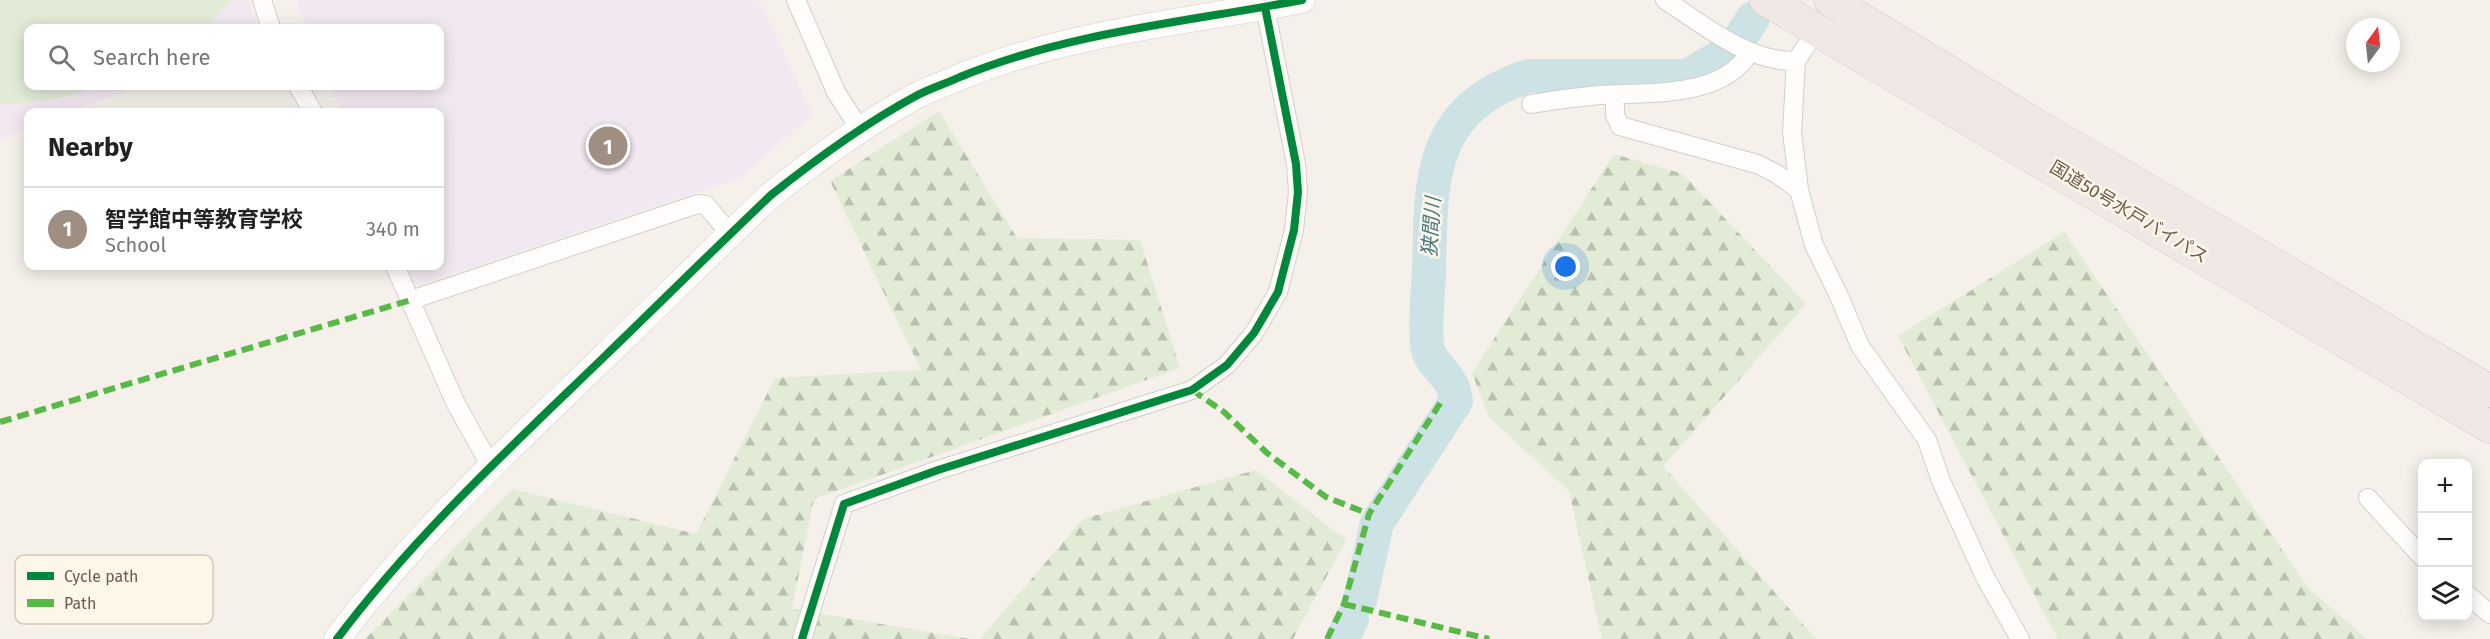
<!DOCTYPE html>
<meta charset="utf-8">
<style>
:root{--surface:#fff;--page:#f2f2f2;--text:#222;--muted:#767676;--line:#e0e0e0;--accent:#9f8f83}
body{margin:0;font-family:"Fira Sans","Noto Sans JP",sans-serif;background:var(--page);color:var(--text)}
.controls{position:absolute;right:18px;bottom:18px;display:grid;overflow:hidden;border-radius:12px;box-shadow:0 3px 15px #0003}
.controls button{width:54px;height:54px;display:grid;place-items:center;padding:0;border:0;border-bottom:2px solid var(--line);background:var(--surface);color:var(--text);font:30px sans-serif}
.compass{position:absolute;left:2346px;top:18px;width:54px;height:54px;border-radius:50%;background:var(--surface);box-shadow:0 3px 15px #0003;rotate:15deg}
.you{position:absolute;left:1566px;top:267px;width:21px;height:21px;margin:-15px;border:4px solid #fff;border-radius:50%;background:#1a73e8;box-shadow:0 0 0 9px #1a73e833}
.badge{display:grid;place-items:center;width:39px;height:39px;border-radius:50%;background:var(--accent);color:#fff;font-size:20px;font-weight:700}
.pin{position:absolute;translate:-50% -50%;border:3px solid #fff;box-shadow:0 2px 6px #0006}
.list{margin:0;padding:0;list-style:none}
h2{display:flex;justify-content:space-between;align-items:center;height:78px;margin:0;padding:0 24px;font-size:26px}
h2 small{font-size:20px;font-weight:400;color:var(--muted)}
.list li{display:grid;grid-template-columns:39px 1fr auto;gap:18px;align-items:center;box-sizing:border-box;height:84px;padding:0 24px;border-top:2px solid var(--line)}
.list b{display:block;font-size:22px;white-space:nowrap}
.list p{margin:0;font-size:20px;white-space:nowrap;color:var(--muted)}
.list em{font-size:20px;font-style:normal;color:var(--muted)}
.icon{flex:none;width:33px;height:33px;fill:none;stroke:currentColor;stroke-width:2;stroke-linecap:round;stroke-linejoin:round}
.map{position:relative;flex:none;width:2490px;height:639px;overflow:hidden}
.search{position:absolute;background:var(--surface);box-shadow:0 3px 15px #0003;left:24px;top:24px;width:420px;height:66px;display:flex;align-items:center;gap:15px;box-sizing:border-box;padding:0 21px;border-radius:12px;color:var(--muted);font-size:22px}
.panel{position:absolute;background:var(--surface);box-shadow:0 3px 15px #0003;left:24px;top:108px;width:420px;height:162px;border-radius:12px}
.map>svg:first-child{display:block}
</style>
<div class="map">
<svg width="2490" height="639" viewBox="0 0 2490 639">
<defs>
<pattern id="forest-firs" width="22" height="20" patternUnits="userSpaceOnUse" patternTransform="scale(1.5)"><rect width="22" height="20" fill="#e1ebd6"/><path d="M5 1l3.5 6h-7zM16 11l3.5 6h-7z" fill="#bbc1b0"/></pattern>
</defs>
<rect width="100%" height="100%" fill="#f5f1ea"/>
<path fill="#f2e8f1" d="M0,0H248L258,28H28V86H139L70,112H28V128L0,139Z
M296,0H759L812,114L741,178L413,287L404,266H440V112H342L331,86H440V28H308Z"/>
<path fill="url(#forest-firs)" d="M939,111L1017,238L1140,240L1180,368L814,499L792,609L970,639H365L513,489L696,534L775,378L921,370L830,181Z
M1614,154L1683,174L1806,304L1663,466L1816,639H1602L1569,491L1489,417L1472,373Z
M2064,232L2309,589L2367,639H2058L1898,336Z
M1256,470L1346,540L1293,639H980L1083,519Z"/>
<path fill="#e1ebd6" d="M0,0H231L206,28H28V86H100C65,98 37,104 0,104Z"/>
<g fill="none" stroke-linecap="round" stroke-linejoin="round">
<path stroke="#cce2e4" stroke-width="34" d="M1740,38L1753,18
M1360,600L1377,523L1456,401C1455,397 1455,392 1453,388C1448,374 1432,364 1428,350C1424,330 1428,293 1429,272C1431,180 1427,110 1528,76H1687L1730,51
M1342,639L1352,619"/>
<g stroke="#d4cec7" stroke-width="20">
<path id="street" d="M262,0L271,28
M796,0L836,92L861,131
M1665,0C1704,25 1747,62 1796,61L1817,30
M1796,61L1792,132L1799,190L1814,245L1839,296L1860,346L1927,440L1941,481L1985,577L2020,639
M298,86L313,112
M1615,95V115L1620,126L1757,164L1777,174L1799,190
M1531,104C1554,100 1577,97 1600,95C1648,92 1722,99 1750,52
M395,266L456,404L490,465
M411,300L698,204L706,205L730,234
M2368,498L2422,557
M2468,595L2490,614
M802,639L844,504L938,470L1192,390L1227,365L1254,333L1278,292L1294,230L1298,192L1296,164L1265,7"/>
</g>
<g stroke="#d4cec6" stroke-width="27">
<path id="secondary" d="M337,639C416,534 511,447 605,356C660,303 715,248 771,195C815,160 864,124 914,97C928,89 945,84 960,77C1069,32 1187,22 1302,0"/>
</g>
<g stroke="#d3ccc6" stroke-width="33">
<path id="highway" d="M1766,0L2490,427
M1830,0L2028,120L2490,391"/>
</g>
<use href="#street" stroke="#fefdfc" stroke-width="18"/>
<use href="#secondary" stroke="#fefdfc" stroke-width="26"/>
<use href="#highway" stroke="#f0e8e4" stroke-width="32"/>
<path stroke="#58b947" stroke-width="6" stroke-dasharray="12 6" stroke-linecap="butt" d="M1192,390L1224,412L1267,453L1326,497L1369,514
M0,422L411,300
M1344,604L1489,639
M1327,639L1344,604L1369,514L1441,402"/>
<g stroke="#fdf7ea" stroke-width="11">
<path id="cycleway" d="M337,639C416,534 511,447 605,356C660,303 715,248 771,195C815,160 864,124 914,97C928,89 945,84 960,77C1069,32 1187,22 1302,0
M802,639L844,504L938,470L1192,390L1227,365L1254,333L1278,292L1294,230L1298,192L1296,164L1265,7"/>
</g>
<use href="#cycleway" stroke="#00873e" stroke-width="8"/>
</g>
<g text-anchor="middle" stroke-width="5" stroke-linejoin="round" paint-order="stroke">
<g font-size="18" fill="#705a4c" stroke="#fdf7ea">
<text transform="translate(2129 212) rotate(31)" y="6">国道50号水戸バイパス</text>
</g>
<g font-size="20" font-style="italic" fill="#487682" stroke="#fdf7ea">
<text transform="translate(1431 227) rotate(-86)" y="7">狭間川</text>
</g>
</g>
<rect x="15" y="555" width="198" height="69" rx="9" fill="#fdf7ea" stroke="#d3c8bb" stroke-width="1.5"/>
<rect x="27" y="572" width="27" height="8" fill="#00873e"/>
<rect x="27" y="599" width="27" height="8" fill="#58b947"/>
<g font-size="16" fill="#705a4c">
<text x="64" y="582">Cycle path</text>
<text x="64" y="609">Path</text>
</g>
</svg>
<div class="controls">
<button>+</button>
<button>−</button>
<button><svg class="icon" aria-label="layers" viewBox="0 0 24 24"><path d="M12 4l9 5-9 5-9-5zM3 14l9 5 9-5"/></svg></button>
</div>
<svg class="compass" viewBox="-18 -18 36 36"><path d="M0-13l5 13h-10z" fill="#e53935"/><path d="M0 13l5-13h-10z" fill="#767676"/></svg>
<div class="you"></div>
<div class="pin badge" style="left:608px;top:146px">1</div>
<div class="search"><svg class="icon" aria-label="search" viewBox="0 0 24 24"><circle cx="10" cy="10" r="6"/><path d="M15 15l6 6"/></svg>Search here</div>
<section class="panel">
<h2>Nearby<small></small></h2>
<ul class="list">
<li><span class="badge">1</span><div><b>智学館中等教育学校</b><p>School</p></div><em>340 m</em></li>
</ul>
</section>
</div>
